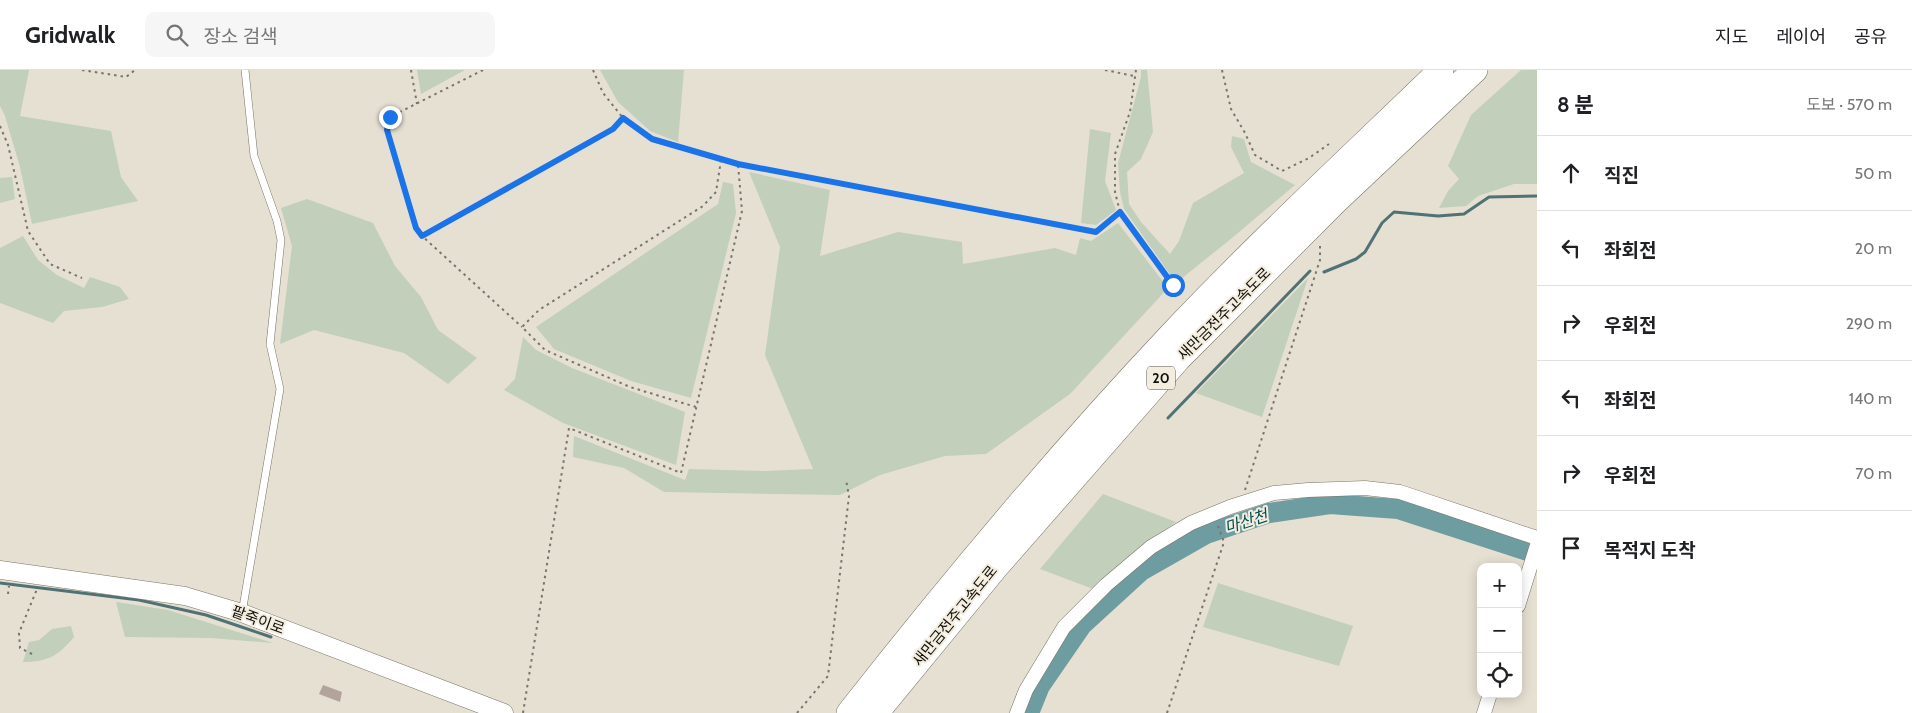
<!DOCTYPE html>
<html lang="ko">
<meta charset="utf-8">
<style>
:root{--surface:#fff;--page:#f6f6f6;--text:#202124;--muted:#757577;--line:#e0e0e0}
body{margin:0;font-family:Cabin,"Noto Sans KR",sans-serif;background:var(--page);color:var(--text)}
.controls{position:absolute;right:15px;bottom:15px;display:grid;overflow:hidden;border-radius:10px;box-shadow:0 2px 12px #0003}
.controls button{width:45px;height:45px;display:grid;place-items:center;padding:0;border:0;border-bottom:1px solid var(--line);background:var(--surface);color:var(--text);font:25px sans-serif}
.stop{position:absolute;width:15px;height:15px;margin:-11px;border:4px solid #1a73e8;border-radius:50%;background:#fff}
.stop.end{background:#1a73e8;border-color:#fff;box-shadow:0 1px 5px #0008}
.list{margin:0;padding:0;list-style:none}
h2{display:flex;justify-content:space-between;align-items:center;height:65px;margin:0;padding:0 20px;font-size:21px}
h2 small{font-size:16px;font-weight:400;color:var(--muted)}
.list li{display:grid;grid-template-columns:32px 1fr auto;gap:15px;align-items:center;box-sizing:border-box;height:75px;padding:0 20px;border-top:1px solid var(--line)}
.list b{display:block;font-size:19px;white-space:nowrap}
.list em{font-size:16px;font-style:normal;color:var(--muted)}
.icon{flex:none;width:28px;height:28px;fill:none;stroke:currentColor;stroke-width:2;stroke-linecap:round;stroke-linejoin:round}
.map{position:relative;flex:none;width:1537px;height:643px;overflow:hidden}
header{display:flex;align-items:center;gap:30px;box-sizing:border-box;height:70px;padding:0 25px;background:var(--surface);border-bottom:1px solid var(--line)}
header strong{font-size:24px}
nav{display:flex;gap:28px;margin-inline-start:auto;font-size:18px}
.search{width:350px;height:45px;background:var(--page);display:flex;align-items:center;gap:12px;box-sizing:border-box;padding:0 18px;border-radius:10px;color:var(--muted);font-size:19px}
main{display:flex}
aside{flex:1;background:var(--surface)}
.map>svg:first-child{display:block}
</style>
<header>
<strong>Gridwalk</strong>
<div class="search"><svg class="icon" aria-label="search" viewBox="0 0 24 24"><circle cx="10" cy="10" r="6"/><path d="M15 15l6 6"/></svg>장소 검색</div>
<nav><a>지도</a><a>레이어</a><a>공유</a></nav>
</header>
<main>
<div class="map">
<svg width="1537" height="643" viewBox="0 0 1537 643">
<rect width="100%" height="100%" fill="#e6e0d2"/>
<path fill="#c2cfbb" d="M0,0H29L20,46L111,61L121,107L138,131L32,154L20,97L5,46L0,36Z
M417,0H465L421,24Z
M600,0H684L678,72L650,61L618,32Z
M1141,0H1147L1153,62L1141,89L1127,102L1129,134L1141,152L1170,184L1179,171L1193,133L1244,103L1231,77L1232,66L1244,69L1251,92L1295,115L1232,168L1176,213L1124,139L1120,122L1118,93L1141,7Z
M1521,0H1537V114H1514L1478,126L1466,136L1439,138L1448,121L1459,109L1448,96L1471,45Z
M1090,59L1111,63L1105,111L1116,140L1096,155L1081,153Z
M749,102L830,120L820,186L898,162L962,172L963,194L1055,178L1076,185L1080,168L1091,171L1118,153L1168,218L1070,324L986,384L945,386L880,405L840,425L664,422L624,398L573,387L574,366L685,410L689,399L764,401L813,399L765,285L780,177Z
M12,107L15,129L0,133V108Z
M723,112L733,114L736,143L691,328L631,311L554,279L536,257L718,134Z
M307,129L373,153L395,196L421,227L438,260L477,288L448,314L404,283L314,260L280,274L292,176L281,138Z
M23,166L38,190L57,205L84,218L90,207L120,217L129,229L102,237L64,241L53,253L0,233V178Z
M1308,208L1262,347L1196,323Z
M523,267L536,280L572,298L685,342L676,395L563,353L504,320L515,309Z
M1103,424L1176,452L1138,480L1093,519L1040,499Z
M1218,513L1353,556L1339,596L1203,557Z
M116,532L168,540L273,573L211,568L125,567Z
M71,556L74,567C58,586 48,592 23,592L29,572L39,570L52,559Z"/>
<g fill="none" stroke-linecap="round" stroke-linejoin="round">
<path stroke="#517274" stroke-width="3" d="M1324,202L1356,189L1365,182L1382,153L1394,142L1438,146L1464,144L1489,127L1537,126
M1168,348L1310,201
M0,513L139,530L206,545L271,567"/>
<path stroke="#6d9da1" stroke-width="20" d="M1029,643L1040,616L1082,555L1141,501L1206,464L1269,443L1330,434L1398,439L1537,484"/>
</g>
<path fill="#b2a49b" d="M323,615L342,622L340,632L319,624Z"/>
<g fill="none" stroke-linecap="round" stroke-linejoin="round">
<g stroke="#797467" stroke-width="8">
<path id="service" d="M242,543L280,319L270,274L281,170L277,151L254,86L245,0"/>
</g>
<g stroke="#797467" stroke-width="15">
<path id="minor" d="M1518,536L1537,475
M1017,643L1026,620L1064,557L1106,515L1151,477L1191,453L1230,437L1274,423L1308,420L1365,418L1400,422L1537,468
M1484,643L1490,624"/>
</g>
<g stroke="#797467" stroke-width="19">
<path id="tertiary" d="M0,500L185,526L242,543L504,643"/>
</g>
<g stroke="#797467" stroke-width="26">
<path id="motorway" d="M849,643C951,513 1058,385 1171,265C1258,173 1351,87 1441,0
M876,643L995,498L1179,288L1336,131L1475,0"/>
</g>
<path stroke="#79756b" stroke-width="2" stroke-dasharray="2.5 4" stroke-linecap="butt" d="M82,0L126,7L135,0
M411,0L417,34
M483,0L390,47L387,60L416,158L422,166L522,257
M593,0L603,23L623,48L651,69L738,94L1096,162L1120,142
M1105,0L1134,6
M1136,0L1130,42L1115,84V122L1120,142L1173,215
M1222,0L1231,39L1245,63L1255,85L1282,101L1309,88L1329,74
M0,56L8,75L28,161L50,194L82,208
M422,166L613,59L623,48
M696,337L630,317L545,280L522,257L539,240L703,136L716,122L721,90
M1245,420L1320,190V175
M8,524L9,516
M32,584L20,578L19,563L37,519
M523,643L569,358L681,403L742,141L738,94
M797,643L828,606L849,426L846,410
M1167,643L1224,472L1218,456"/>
<use href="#service" stroke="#fff" stroke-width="7"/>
<use href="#minor" stroke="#fff" stroke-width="14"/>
<use href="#tertiary" stroke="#fff" stroke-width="18"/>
<use href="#motorway" stroke="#fff" stroke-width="25"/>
</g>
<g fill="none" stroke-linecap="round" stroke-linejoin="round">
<path stroke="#1a73e8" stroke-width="6" d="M390,47L387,60L416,158L422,166L613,59L623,48L652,69L738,94L1096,162L1120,142L1173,215"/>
</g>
<g text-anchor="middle" stroke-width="4" stroke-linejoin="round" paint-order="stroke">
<rect fill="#f3eddf" stroke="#55524a" stroke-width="1" x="1147" y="296.5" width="28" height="23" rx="4"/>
<g font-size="14" font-weight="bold" fill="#110f0a">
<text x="1161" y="313">20</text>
</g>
<g font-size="15" fill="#110f0a" stroke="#f3eddf">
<text transform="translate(1224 244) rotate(-45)" y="5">새만금전주고속도로</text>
<text transform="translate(955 546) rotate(-51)" y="5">새만금전주고속도로</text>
<text transform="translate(258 550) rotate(20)" y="5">팥죽이로</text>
</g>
<g font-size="16" font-style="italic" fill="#004d53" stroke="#f3eddf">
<text transform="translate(1246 451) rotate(-18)" y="6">마산천</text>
</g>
</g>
</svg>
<div class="controls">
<button>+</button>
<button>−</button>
<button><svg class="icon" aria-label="locate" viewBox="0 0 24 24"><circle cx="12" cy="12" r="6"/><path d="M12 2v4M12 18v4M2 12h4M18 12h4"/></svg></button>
</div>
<div class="stop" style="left:1173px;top:215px"></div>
<div class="stop end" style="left:390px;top:47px"></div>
</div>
<aside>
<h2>8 분<small>도보 · 570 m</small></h2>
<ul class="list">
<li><svg class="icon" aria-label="ahead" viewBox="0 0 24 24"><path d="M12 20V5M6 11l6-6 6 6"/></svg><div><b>직진</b></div><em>50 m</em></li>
<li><svg class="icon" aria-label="left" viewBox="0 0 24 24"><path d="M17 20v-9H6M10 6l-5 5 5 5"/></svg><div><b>좌회전</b></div><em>20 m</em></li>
<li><svg class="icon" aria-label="right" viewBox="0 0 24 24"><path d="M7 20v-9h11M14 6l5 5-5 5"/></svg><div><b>우회전</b></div><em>290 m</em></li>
<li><svg class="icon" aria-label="left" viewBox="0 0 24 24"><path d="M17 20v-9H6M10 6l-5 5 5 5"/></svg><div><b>좌회전</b></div><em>140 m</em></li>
<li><svg class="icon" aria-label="right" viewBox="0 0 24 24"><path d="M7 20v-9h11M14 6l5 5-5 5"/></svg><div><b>우회전</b></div><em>70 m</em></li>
<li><svg class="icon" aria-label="arrive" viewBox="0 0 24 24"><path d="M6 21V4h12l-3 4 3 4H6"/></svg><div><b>목적지 도착</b></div></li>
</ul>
</aside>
</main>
